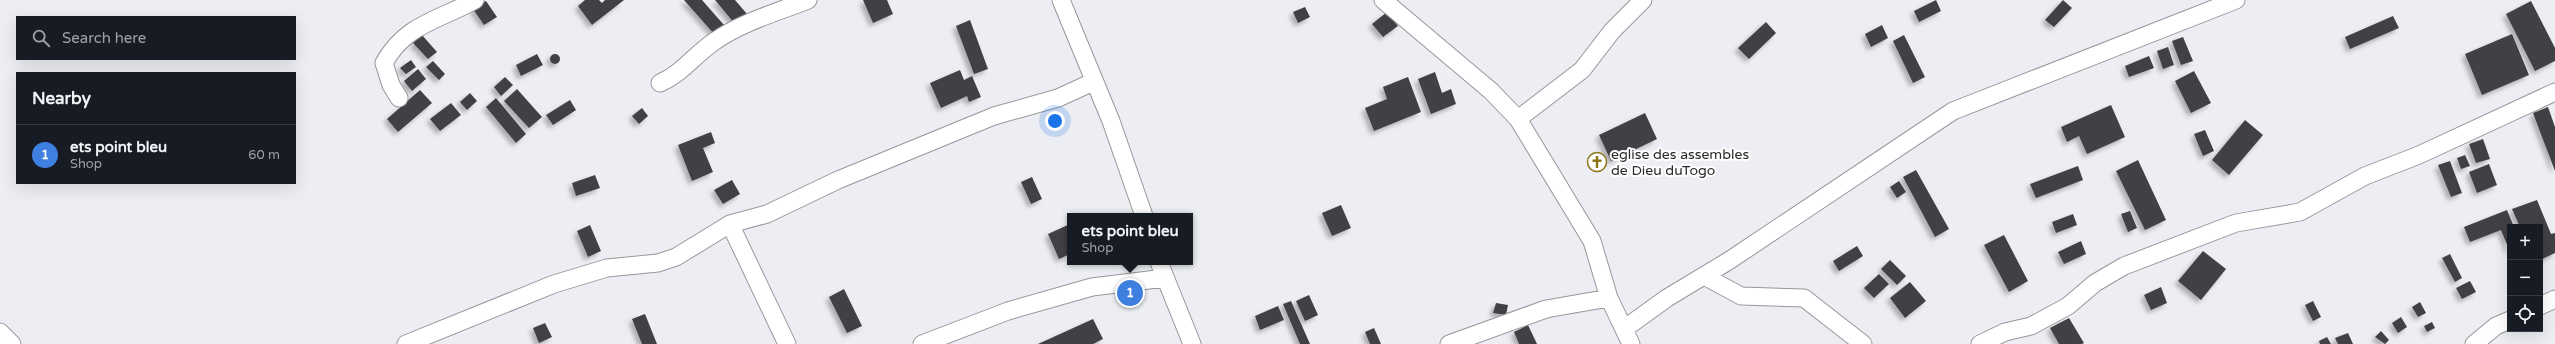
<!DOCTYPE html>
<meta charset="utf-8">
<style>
:root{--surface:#171b24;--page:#242831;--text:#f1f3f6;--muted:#9ea1a6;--line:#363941;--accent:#8b7418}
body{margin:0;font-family:"Varela Round",sans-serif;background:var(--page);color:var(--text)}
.controls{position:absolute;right:12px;bottom:12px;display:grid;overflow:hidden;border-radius:0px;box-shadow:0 4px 16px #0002}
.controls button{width:36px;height:36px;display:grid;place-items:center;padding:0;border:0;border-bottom:1px solid var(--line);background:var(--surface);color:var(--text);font:20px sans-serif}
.you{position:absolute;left:1055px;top:121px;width:14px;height:14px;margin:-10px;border:3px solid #fff;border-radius:50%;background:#1a73e8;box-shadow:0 0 0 6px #1a73e833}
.badge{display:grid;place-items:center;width:26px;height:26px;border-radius:50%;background:var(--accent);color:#fff;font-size:13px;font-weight:700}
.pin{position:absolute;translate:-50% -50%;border:2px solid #fff;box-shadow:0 1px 4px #0006}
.popup{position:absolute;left:1067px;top:213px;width:126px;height:52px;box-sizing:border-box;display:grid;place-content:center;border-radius:0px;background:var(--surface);filter:drop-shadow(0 1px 3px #0005);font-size:13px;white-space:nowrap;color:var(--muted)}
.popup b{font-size:15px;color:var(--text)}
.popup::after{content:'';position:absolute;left:50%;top:100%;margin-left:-8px;border:8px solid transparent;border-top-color:var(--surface)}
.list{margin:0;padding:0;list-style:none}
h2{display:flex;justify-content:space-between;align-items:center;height:52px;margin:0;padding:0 16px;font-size:17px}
h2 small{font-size:13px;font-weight:400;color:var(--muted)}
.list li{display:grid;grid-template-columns:26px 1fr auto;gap:12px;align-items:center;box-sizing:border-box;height:60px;padding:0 16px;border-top:1px solid var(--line)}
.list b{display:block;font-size:15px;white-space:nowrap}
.list p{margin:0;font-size:13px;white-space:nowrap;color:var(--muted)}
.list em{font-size:13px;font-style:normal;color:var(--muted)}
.icon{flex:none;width:22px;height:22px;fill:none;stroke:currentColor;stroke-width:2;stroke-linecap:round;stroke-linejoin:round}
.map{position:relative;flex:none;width:2555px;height:344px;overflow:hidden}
.search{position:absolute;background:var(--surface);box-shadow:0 4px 16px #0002;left:16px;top:16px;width:280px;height:44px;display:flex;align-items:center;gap:10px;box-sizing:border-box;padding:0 14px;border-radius:0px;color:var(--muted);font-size:15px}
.panel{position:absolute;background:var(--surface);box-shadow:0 4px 16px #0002;left:16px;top:72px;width:280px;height:112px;border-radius:0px}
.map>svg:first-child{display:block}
</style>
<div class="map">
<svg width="2555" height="344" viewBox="0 0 2555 344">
<defs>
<filter id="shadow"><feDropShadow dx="-3.5" dy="3.5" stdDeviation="2" flood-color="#0004"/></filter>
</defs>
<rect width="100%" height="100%" fill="#edeef3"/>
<path fill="#414145" filter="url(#shadow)" d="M585,0H599L602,3L605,0H624L592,25L578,6Z
M684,0H702L724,25L714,34Z
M715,0H735L747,14L735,24Z
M863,0H887L893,14L873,23Z
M1936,0L1941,11L1919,22L1914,11Z
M2063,0L2072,8L2054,27L2045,20Z
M486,1L497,17L484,25L473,9Z
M2531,1L2555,48V61L2535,71L2506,14Z
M1305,7L1310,17L1298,23L1293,12Z
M1387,12L1398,26L1383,37L1372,24Z
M2393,16L2399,28L2350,49L2345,37Z
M970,20L988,69L974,74L956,26Z
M1766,22L1776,33L1749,59L1738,48Z
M1882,25L1888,38L1871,47L1865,34Z
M2512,34L2529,75L2482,95L2465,54Z
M422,35L437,52L428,59L413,43Z
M1904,35L1925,77L1913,83L1893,41Z
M2183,37L2193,61L2181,65L2172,41Z
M2168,47L2174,65L2163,69L2157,51Z
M550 59a5 5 0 1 1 10 0a5 5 0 1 1-10 0Z
M537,54L543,65L521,76L516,65Z
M2149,56L2154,68L2129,77L2125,66Z
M411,60L416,67L406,74L400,68Z
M433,61L445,74L439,80L426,67Z
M418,69L426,79L412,91L404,81Z
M960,70L964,80L972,76L981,97L969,102L967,96L941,108L930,83Z
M2194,71L2211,103L2191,113L2175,81Z
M1435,72L1442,93L1451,89L1456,104L1431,114L1418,79Z
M505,77L513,85L501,96L494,87Z
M1408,77L1421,112L1374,131L1365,108L1387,99L1383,87Z
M517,89L542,117L529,128L504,101Z
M420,90L432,103L398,132L387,119Z
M470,93L477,101L467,110L460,102Z
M496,98L526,134L516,143L486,107Z
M570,100L576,110L553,125L546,115Z
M451,103L461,115L440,131L430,119Z
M2111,105L2125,137L2087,154L2079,136L2067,142L2061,127Z
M2548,107L2555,127V171L2533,113Z
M642,108L648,116L639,124L632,116Z
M1645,113L1657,139L1611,161L1599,135Z
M2245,120L2263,135L2229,175L2212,160Z
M2205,130L2214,151L2203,156L2194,134Z
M711,132L715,143L703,148L713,172L692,181L678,145Z
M2483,139L2490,159L2476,163L2469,144Z
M2465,155L2470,166L2461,169L2457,158Z
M2138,160L2166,220L2145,230L2116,171Z
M2450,161L2462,193L2451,197L2438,165Z
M2489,164L2497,185L2477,193L2469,172Z
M2078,166L2083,180L2036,198L2030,184Z
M1916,170L1949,229L1935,237L1903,177Z
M595,175L600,188L576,196L572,183Z
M1032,177L1042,199L1031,204L1021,182Z
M732,180L740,194L723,204L714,190Z
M1899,181L1906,192L1897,198L1890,187Z
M2537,200L2551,234L2555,233V253L2540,260V227H2520L2512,209Z
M1341,205L1351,228L1332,236L1322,213Z
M2507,210L2514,227H2510V252L2501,230L2470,242L2464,227Z
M2130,211L2137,228L2128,232L2121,214Z
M2073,214L2077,225L2056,233L2052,222Z
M1070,224V254L1059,259L1048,234Z
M590,225L601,251L588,257L577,231Z
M2004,235L2028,281L2009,292L1984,245Z
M2081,241L2086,254L2064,264L2058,252Z
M1857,246L1863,256L1839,271L1833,261Z
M2203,251L2226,269L2201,300L2178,281Z
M2450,254L2462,278L2455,282L2442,258Z
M1890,260L1906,276L1897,285L1881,269Z
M1879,274L1889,284L1874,298L1864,288Z
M2470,281L2476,292L2462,299L2456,288Z
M1910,282L1926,301L1905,318L1890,298Z
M2161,287L2167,303L2151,310L2144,295Z
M844,289L862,326L847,333L829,297Z
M1309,295L1318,315L1305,321L1296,301Z
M1291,301L1310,344H1300L1283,304Z
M2313,301L2321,317L2313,321L2305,305Z
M2420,302L2426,313L2418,317L2412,307Z
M1496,303L1508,305L1506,315L1493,313Z
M1278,306L1284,320L1260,330L1255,316Z
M645,314L657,344H642L632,319Z
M2401,317L2407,327L2398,333L2392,323Z
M2069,318L2084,343L2082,344H2059L2050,328Z
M1093,319L1103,339L1093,344H1038Z
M2432,322L2435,328L2427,332L2424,326Z
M545,323L552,337L539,343L533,328Z
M1528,325L1537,344H1519L1514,332Z
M1374,328L1381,344H1370L1365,332Z
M2381,331L2389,340L2385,344L2375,337Z
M2348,333L2353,344H2338L2335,338Z
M2327,337L2331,344H2320L2319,341Z"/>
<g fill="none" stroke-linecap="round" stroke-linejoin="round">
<g stroke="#96979b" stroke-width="19">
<path id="street" d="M1061,0L1111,121L1144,216
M1383,0L1491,91L1518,119L1592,241L1609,298L1631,344
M660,83C683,73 695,54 715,41C742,22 778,12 808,0
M399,98L391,85L384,63C405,24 440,20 475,0
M1518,119L1582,70L1612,31L1643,0
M730,224L787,344
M1159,262L1192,344
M1704,276L1741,296L1804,298L1863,344
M2540,306L2555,299
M1624,329L1667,298L1730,260L1953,111L2236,0
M0,332L12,344
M406,344L554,284L607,268L658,263L676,257L730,224L767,214L838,180L994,116L1058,98L1093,82
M922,344L1008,311L1092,287L1165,278
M1449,344L1546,309L1609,298
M1980,344L2005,332L2031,326L2068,306L2095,283L2124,266L2236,223L2300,212L2365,176L2419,155L2555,92
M2474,344L2496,326L2510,320"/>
</g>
<use href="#street" stroke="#fff" stroke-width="17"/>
</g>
<defs>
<g id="church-ring" transform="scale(1)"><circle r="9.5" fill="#fff" stroke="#8b7418" stroke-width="1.5"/><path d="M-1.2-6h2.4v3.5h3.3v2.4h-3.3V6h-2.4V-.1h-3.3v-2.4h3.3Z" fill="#8b7418"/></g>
</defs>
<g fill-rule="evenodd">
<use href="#church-ring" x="1597" y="162"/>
</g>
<g text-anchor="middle" stroke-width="4" stroke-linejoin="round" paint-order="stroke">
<g font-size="14" fill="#2a2a2c" stroke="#fff" text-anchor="start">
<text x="1611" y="159">eglise des assembles<tspan x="1611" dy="16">de Dieu duTogo</tspan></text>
</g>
</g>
</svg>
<div class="controls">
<button>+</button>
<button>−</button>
<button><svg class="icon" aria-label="locate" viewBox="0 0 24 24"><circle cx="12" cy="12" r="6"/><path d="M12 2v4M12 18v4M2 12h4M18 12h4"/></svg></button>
</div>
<div class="you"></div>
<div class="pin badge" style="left:1130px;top:293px;background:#3f7fe0">1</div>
<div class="popup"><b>ets point bleu</b>Shop</div>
<div class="search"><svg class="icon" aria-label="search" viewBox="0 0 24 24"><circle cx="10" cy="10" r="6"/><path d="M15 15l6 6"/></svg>Search here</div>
<section class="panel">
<h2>Nearby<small></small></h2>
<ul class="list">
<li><span class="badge" style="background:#3f7fe0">1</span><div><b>ets point bleu</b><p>Shop</p></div><em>60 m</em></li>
</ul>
</section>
</div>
